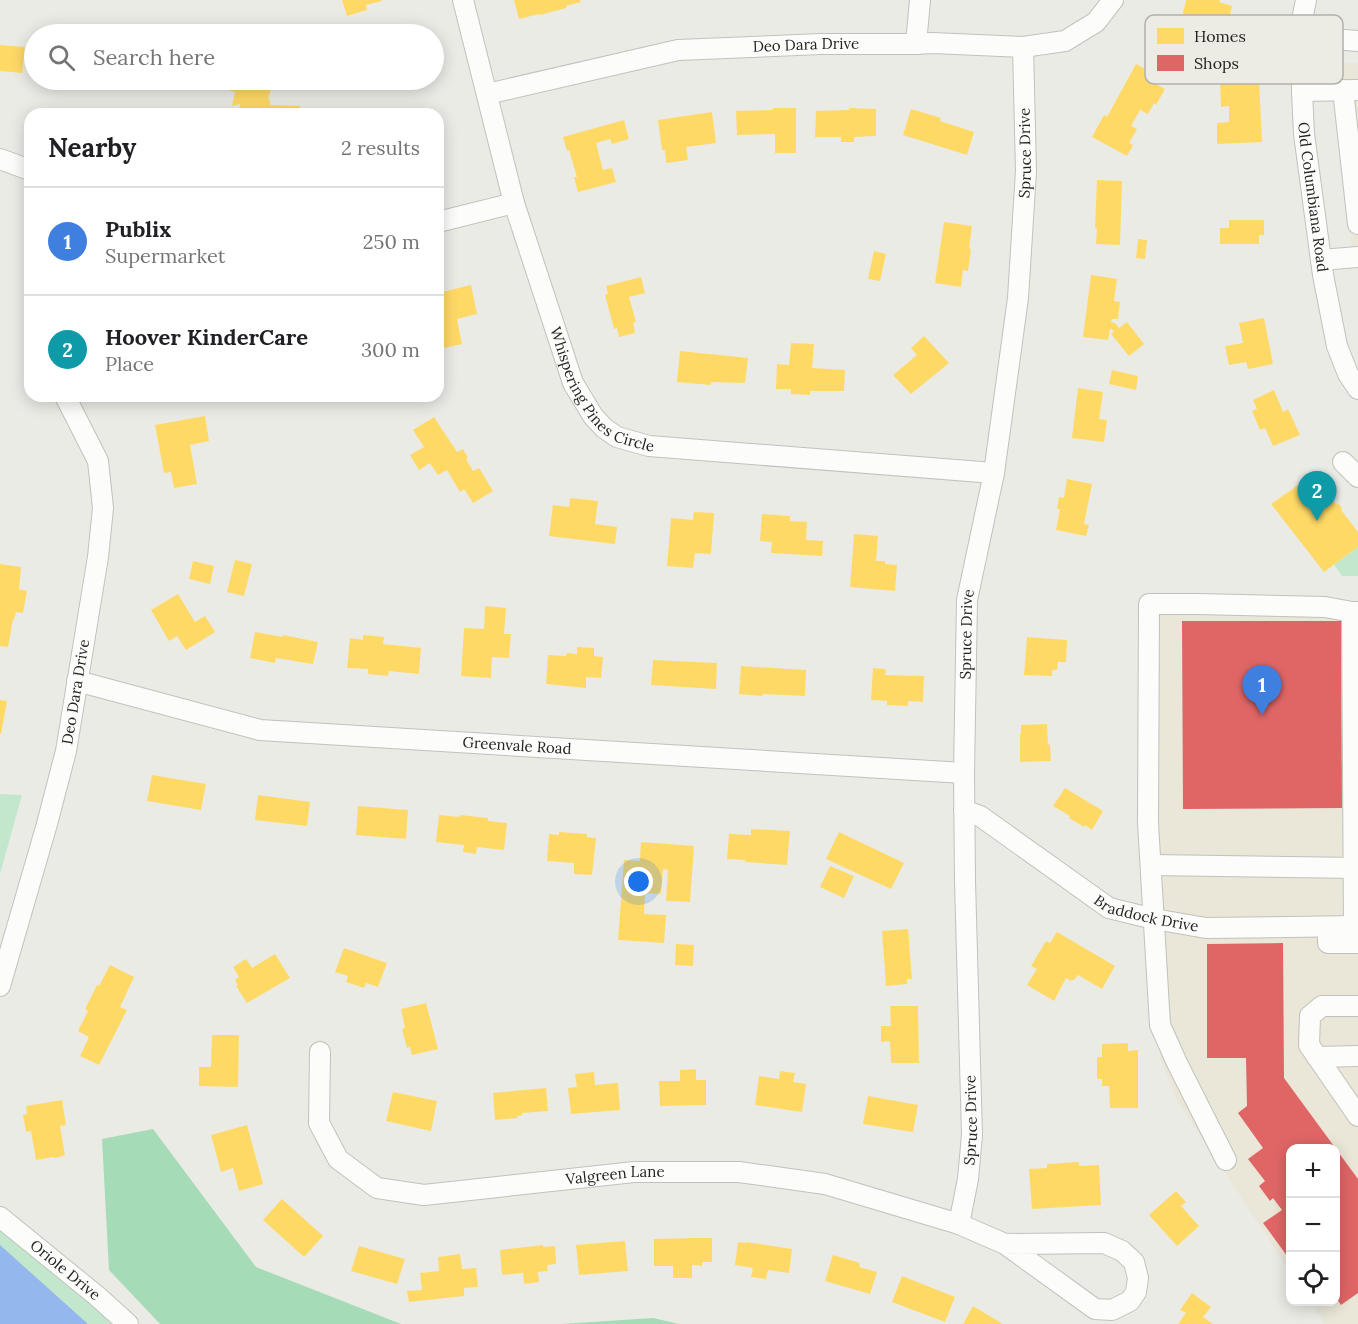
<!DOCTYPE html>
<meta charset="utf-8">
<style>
:root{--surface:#fff;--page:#f6f6f6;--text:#202124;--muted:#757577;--line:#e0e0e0;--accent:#2563eb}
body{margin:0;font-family:Lora,serif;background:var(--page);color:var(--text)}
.controls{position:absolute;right:18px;bottom:18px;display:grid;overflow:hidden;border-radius:12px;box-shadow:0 3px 15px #0003}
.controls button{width:54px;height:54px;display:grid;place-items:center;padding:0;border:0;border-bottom:2px solid var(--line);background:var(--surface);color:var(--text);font:30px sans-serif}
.you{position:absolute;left:639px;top:882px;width:21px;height:21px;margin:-15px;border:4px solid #fff;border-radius:50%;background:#1a73e8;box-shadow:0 0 0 9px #1a73e833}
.badge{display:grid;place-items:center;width:39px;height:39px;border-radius:50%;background:var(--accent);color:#fff;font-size:20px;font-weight:700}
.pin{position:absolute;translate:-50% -50px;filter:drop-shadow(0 2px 3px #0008)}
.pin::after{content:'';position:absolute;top:32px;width:21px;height:18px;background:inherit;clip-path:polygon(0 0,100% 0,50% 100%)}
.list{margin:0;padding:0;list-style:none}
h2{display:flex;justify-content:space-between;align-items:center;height:78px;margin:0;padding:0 24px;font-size:26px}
h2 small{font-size:20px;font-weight:400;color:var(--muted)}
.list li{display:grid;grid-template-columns:39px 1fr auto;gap:18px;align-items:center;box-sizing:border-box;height:108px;padding:0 24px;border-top:2px solid var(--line)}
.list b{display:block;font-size:22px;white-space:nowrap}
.list p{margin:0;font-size:20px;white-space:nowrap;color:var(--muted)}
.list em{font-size:20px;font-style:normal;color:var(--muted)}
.icon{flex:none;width:33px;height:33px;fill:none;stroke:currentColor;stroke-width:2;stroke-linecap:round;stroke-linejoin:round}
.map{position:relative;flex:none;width:1358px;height:1324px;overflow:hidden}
.search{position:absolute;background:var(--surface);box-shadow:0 3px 15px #0003;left:24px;top:24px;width:420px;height:66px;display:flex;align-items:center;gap:15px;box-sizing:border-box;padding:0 21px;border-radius:33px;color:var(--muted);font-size:22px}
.panel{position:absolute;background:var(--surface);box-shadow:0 3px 15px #0003;left:24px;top:108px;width:420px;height:294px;border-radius:18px}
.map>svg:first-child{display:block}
</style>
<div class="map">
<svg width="1358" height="1324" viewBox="0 0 1358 1324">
<rect width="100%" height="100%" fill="#ebebe6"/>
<path fill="#eae6d8" d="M1328,63H1358V266H1354Z
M1358,604V1324H1325L1311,1302H1336V1148H1290V1271L1177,1101L1160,1058L1156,608Z"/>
<path fill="#c3e7cd" d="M1358,547V576H1342L1334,565Z
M0,794L22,795L0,874Z
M0,1231L82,1297L112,1324H0Z"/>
<path fill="#a6dbb7" d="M153,1129L256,1267L401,1324H160L109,1270L102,1139Z
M653,1318L679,1324H561Z"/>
<path fill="#94b7ed" d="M0,1245L88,1324H0Z"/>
<path fill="#ffd966" d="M342,0H381L382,1L366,5L367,10L347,16Z
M514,0H580L581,2L566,6V8L540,15L539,14L519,19Z
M1186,0H1220L1219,2L1232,6L1230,15L1238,17L1234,30L1182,17Z
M0,45L25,47L22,73L0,71Z
M1136,64L1151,72L1150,81L1165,89L1156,105L1154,103L1148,114L1140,110L1131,126L1137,129L1129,143L1133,145L1127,156L1092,137L1104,115L1107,117Z
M1259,79L1262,142L1217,144V123L1229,122V106L1221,107L1220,80Z
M219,80H274L268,99L270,100V105L300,106V112H306V114H239L240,104L232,106L235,92L217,87Z
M382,80H409L410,83L385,90Z
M773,108H796V153H775V134L737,135L736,111L773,110Z
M849,108L876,109V136L854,137V142H841V137H815L816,111L849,110Z
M911,109L941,118L940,121L974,132L967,155L903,135Z
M712,112L716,143L686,147L688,160L666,163L665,150H662L658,120Z
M624,120L629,139L612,144L610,139L596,143L603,170L612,168L616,182L578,192L574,177H577L569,150L567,151L563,137Z
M1097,180L1122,181L1120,245L1096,244L1097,228H1095Z
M1229,220H1264V235H1259V244H1220V228H1229Z
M944,222L972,226L969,248L971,249L968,271L963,270L961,287L935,283Z
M1138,239L1147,240L1145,259L1136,258Z
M874,251L886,254L880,281L868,279Z
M1091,275L1117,279L1114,301L1120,302L1118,319H1112L1111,322L1115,323L1119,328L1127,322L1144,344L1129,356L1111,334L1114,332L1112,329H1110L1108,340L1083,337Z
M641,277L645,293L629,297L636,322L633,323L635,333L619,337L617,328L614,329L605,295L608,294L606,286Z
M471,285L477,314L457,319L462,344L439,349L438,293Z
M1264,318L1273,364L1248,369L1246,362L1229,365L1225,346L1243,343L1239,323Z
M924,336L949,363L911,394L893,375L917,355L911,348Z
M791,343L814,344L812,368L845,370L844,391H810V395L791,394V389H776L777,364L789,365Z
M680,351L748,358L745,383L711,382V385L677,382Z
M1112,370L1138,376L1136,390L1109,384Z
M1078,388L1103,392L1099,419L1107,420L1104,442L1072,438Z
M1274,390L1283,412L1288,409L1300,435L1273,446L1265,428L1260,430L1252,411L1257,409L1253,400Z
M205,416L209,441L190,445L197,484L174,488L171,472L164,473L155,425Z
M434,417L457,452L463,449L468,458L466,459L473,471L479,468L493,491L473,503L464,489L460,492L447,470L438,475L430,463L419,470L410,455L424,447L413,430Z
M1314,474L1336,505L1338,503L1342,508L1341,510L1358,532V547L1324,572L1271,504Z
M1067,479L1092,484L1084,524L1089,525L1086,536L1056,530L1060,509H1057L1059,497L1064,498Z
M570,498L598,501L595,524L617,527L615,544L549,536L553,505L569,507Z
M694,512L714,513L711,554L695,553L693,568L667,566L671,518L693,520Z
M762,514L790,516V521L807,522L806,540L823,541L822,556L771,553L772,542L760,541Z
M854,534L878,536L876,561H885V564L897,565L895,591L850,587Z
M235,560L252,564L244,596L227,592Z
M193,561L214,566L210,584L189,579Z
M0,564L21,567L19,589L27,591L23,613L16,612L14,620L13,619L8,647L0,646Z
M178,594L195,622L205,616L215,632L186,650L177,636L169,641L151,610Z
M485,606L506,608L504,634H511L509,658L492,657L491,678L461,676L464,628L484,629Z
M255,632L283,637V635L318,642L313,664L276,658L275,663L250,658Z
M363,635L384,637L383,644L421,648L419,674L389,671L388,676L368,674V669L347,668L350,638L363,640Z
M1027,637L1067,640L1066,662H1058L1057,670H1052V676L1024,675Z
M577,647L594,648V656L603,657L601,678L586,677V688L546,684L548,655L566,656L567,653L577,654Z
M653,660L717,663L716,689L651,685Z
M741,666L806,670L805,696L763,694L762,696L739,694Z
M873,668L886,669L885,675L924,676L923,702L908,701V706L887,705V701L871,700Z
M0,700L7,701L1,734H0Z
M1047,724L1048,745L1050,744L1051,761L1020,762V734H1021V725Z
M152,775L206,784L201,810L147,801Z
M1065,788L1103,811L1092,830L1085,825L1084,827L1069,818L1070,816L1053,806Z
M258,795L310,802L307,826L255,820Z
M358,806L408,810L406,839L356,835Z
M439,815L460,817V815L488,818V821L507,823L504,850L477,847L476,854L463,852L464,845L436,842Z
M751,829L790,831L787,865L745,862V860L727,859L729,834L751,835Z
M559,832L587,834V837L596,838L592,875L574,874V863L547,861L549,834L559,835Z
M839,832L904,863L891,889L826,859Z
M641,842L694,846L690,902L666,901L668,870L663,869L661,894L645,893L644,914L666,915L664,943L618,940L624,860L640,861Z
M830,866L854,876L844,898L820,887Z
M908,929L912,979H907V984L886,986L882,931Z
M1057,932L1115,966L1102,989L1078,975L1075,979L1071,981L1066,978L1054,1001L1027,985L1037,969L1031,966L1046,941L1050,943Z
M676,944L694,945L693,966L675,965Z
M344,948L387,963L378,987L366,983L364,988L346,982L348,976L335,972Z
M275,954L290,978L247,1003L236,986L238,985L235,980L239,977L233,967L246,959L252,968Z
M110,965L134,977L120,1007L127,1010L99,1065L80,1056L89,1037L78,1031L88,1011L85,1009L97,985L99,986Z
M426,1003L438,1049L412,1055L410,1047L407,1048L402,1029L405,1028L401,1009Z
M890,1006H918L919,1063H891L890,1041L881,1042V1026H891Z
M212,1035H239L238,1087L199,1086V1067H211Z
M1128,1043V1051L1138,1050V1108H1110L1109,1086H1102V1079H1097V1057H1102V1044Z
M696,1069V1080H706V1105L660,1106L659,1081H680V1070Z
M780,1071L795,1073L793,1082L806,1084L802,1112L755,1105L759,1076L779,1079Z
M594,1072L595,1085L618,1083L620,1110L571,1114L568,1088L577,1087L575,1074Z
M546,1088L548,1111L522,1113V1115L517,1116L518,1118L495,1120L493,1093Z
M393,1092L437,1101L431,1131L386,1121Z
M868,1096L918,1105L913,1132L863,1124Z
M62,1100L66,1125L60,1126L65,1155L56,1158L53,1157L36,1160L31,1131L26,1132L23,1115L27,1114L26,1106Z
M247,1125L263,1184L239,1191L233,1168L221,1172L211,1135Z
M1079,1162V1166L1099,1165L1101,1205L1032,1209L1029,1169L1047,1168V1164Z
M1176,1191L1186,1202L1181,1206L1199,1226L1177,1246L1149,1215Z
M282,1199L323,1236L304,1257L263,1220Z
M695,1238H712V1262H702V1266L692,1265V1278H673V1266H654V1239Z
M625,1241L628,1271L579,1275L576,1245Z
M738,1242L747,1243V1242L792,1249L789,1273L768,1270L766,1279L751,1277L753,1268L735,1265Z
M543,1245V1247L555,1246L556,1264L547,1265L548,1271L538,1272L539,1282L524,1284L523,1273L502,1275L500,1250Z
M359,1246L405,1259L397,1284L351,1271Z
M460,1254L462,1269L476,1268L478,1287L464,1288V1296L409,1302L407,1291L422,1290L420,1273L439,1271L438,1257Z
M833,1255L860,1263L859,1267L877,1272L870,1294L825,1281Z
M902,1276L955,1297L945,1322L892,1302Z
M1192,1293L1211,1307L1203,1317L1213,1324H1178L1186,1313L1180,1310Z
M973,1306L1003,1324H963Z"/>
<path fill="#e06666" d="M1182,621H1341L1342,808L1183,809Z
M1283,943L1284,1078L1358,1179V1293L1341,1305L1336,1298V1148H1290V1260L1263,1223L1282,1210L1273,1198L1270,1201L1259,1186L1265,1181L1248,1159L1263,1148L1238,1113L1247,1106L1246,1058H1207V944Z"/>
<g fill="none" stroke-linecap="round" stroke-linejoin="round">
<g stroke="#c1c1bd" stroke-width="22">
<g id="minor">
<path id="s1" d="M463,0L514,203L573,383L593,416L604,428L617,437L649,446L994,473"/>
<path id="s2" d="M1306,0L1303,15L1302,91L1304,134L1323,275L1337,346L1348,374L1358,389"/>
<path d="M1303,34L1333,39L1358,41"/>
<path d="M916,44L920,0"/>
<path d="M1343,90L1358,224"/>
<path d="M1302,91L1358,90"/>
<path id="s3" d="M487,94L678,50L821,44H916L932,43L1023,47L1065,41L1096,22L1113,0"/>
<path d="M0,159L30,170"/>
<path d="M438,222L514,203"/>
<path d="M1321,260L1358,257"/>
<path d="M1343,462L1358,477"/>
<path id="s4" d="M77,681L260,730L964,773"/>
<path id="s5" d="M964,810L980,816L1109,908L1154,919L1206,928L1358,926"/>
<path d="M1151,865L1358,868"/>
<path d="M1328,927V943H1358"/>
<path d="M1354,927L1352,612H1358"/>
<path id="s6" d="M0,986L47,824L66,751L98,557L103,508L98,461L65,396"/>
<path d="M1358,1006H1322L1310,1016L1309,1045L1358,1116"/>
<path id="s7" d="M320,1052L319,1123L338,1159L377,1188L424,1195L634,1172H739L825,1184L959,1224L1005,1244L1095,1309L1112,1310L1130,1301L1136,1292L1138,1278L1134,1262L1122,1251L1104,1243L1005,1244"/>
<path d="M1317,1057L1358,1056"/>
<path d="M1226,1160L1177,1063L1160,1025L1148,823L1149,604H1198L1325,607L1352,612"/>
<path id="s8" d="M0,1217L97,1296L128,1324"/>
<path id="s9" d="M959,1224L968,1179L972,1135L965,881L964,773L967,600L994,473L1018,298L1026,171L1023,47"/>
</g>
</g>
<use href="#minor" stroke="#fcfcfb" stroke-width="20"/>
</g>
<g text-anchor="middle" stroke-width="6" stroke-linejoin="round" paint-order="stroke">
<g font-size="15" fill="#252422" stroke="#edece4">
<text dy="5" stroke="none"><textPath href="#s3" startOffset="324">Deo Dara Drive</textPath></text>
<text dy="5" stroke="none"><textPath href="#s9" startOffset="1077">Spruce Drive</textPath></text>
<text dy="5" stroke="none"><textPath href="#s2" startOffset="198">Old Columbiana Road</textPath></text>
<text dy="5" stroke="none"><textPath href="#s1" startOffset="424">Whispering Pines Circle</textPath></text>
<text dy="5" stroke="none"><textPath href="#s9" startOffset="591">Spruce Drive</textPath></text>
<text dy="5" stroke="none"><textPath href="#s6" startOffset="304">Deo Dara Drive</textPath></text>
<text dy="5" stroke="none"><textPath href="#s4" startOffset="447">Greenvale Road</textPath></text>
<text dy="5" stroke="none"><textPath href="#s5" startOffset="213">Braddock Drive</textPath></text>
<text dy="5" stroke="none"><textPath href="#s9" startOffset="105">Spruce Drive</textPath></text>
<text dy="5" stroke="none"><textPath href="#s7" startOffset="400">Valgreen Lane</textPath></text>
<text dy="5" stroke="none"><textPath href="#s8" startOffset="84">Oriole Drive</textPath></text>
</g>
</g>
<rect x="1145" y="15" width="198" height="69" rx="9" fill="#edece4" stroke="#b1b0aa" stroke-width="1.5"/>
<rect x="1157" y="28" width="27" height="16" fill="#ffd966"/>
<rect x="1157" y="55" width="27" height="16" fill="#e06666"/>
<g font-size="16" fill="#252422">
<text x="1194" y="42">Homes</text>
<text x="1194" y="69">Shops</text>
</g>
</svg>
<div class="controls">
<button>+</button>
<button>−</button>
<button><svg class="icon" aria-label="locate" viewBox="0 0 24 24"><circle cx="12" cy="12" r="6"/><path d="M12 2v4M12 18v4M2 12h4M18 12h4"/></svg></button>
</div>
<div class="you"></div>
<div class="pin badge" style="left:1262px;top:715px;background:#3f7fe0">1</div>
<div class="pin badge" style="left:1317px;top:521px;background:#0f9aa8">2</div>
<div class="search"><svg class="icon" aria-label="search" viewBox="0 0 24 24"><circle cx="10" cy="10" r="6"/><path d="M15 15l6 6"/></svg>Search here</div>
<section class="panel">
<h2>Nearby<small>2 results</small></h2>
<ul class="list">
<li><span class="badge" style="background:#3f7fe0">1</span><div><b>Publix</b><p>Supermarket</p></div><em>250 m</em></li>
<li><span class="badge" style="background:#0f9aa8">2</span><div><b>Hoover KinderCare</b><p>Place</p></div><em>300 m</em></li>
</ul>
</section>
</div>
